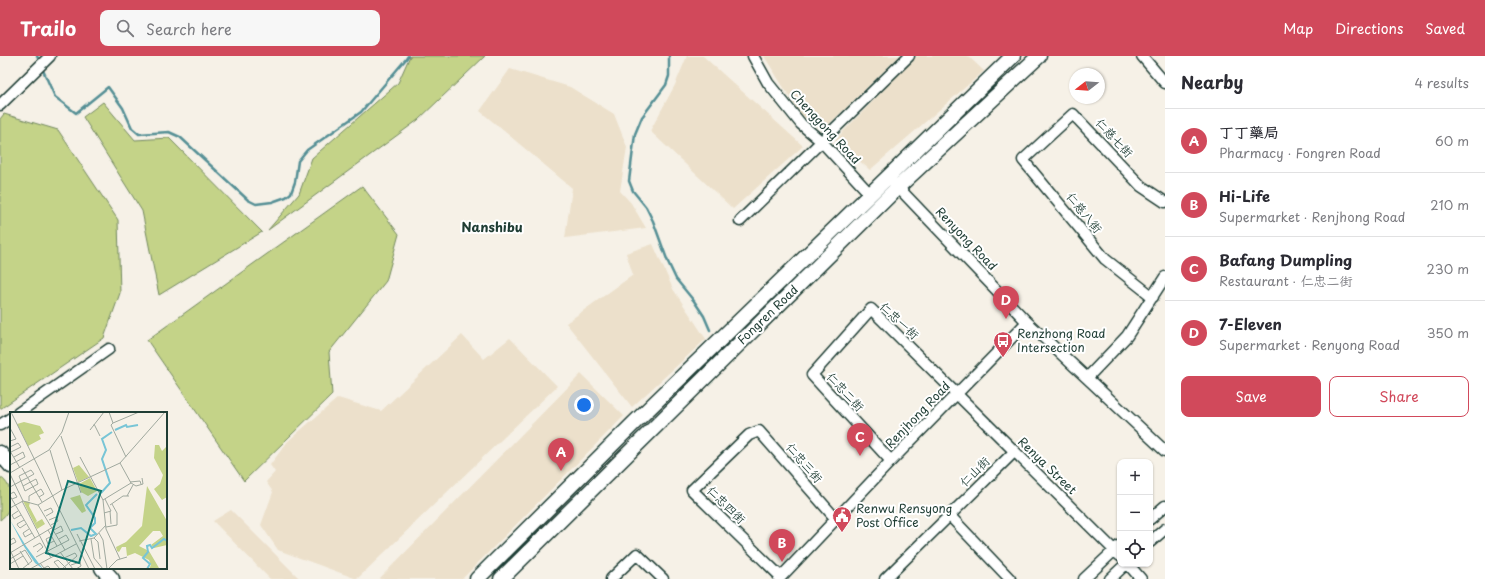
<!DOCTYPE html>
<meta charset="utf-8">
<style>
:root{--surface:#fff;--page:#f7f7f7;--text:#2b2b33;--muted:#7c7c81;--line:#e1e1e2;--accent:#d1495b}
body{margin:0;font-family:"Playpen Sans","LXGW WenKai TC",sans-serif;background:var(--page);color:var(--text)}
.controls{position:absolute;right:12px;bottom:12px;display:grid;overflow:hidden;border-radius:8px;box-shadow:0 1px 3px #0004}
.controls button{width:36px;height:36px;display:grid;place-items:center;padding:0;border:0;border-bottom:1px solid var(--line);background:var(--surface);color:var(--text);font:20px sans-serif}
.compass{position:absolute;left:1069px;top:12px;width:36px;height:36px;border-radius:50%;background:var(--surface);box-shadow:0 1px 3px #0004;rotate:253deg}
.you{position:absolute;left:584px;top:349px;width:14px;height:14px;margin:-10px;border:3px solid #fff;border-radius:50%;background:#1a73e8;box-shadow:0 0 0 6px #1a73e833}
.badge{display:grid;place-items:center;width:26px;height:26px;border-radius:50%;background:var(--accent);color:#fff;font-size:13px;font-weight:700}
.pin{position:absolute;translate:-50% -33px;filter:drop-shadow(0 1px 2px #0008)}
.pin::after{content:'';position:absolute;top:21px;width:14px;height:12px;background:inherit;clip-path:polygon(0 0,100% 0,50% 100%)}
.list{margin:0;padding:0;list-style:none}
h2{display:flex;justify-content:space-between;align-items:center;height:52px;margin:0;padding:0 16px;font-size:17px}
h2 small{font-size:13px;font-weight:400;color:var(--muted)}
.list li{display:grid;grid-template-columns:26px 1fr auto;gap:12px;align-items:center;box-sizing:border-box;height:64px;padding:0 16px;border-top:1px solid var(--line)}
.list b{display:block;font-size:15px;white-space:nowrap}
.list p{margin:0;font-size:13px;white-space:nowrap;color:var(--muted)}
.list em{font-size:13px;font-style:normal;color:var(--muted)}
.actions{display:flex;gap:8px;padding:12px 16px}
.actions a{flex:1;padding:9px 0;border:1px solid var(--accent);border-radius:8px;text-align:center;font-size:14px;color:var(--accent)}
.actions .main{background:var(--accent);color:#fff}
.icon{flex:none;width:22px;height:22px;fill:none;stroke:currentColor;stroke-width:2;stroke-linecap:round;stroke-linejoin:round}
.map{position:relative;flex:none;width:1165px;height:523px;overflow:hidden}
header{display:flex;align-items:center;gap:24px;box-sizing:border-box;height:56px;padding:0 20px;background:var(--accent);color:#fff}
header strong{font-size:19px}
nav{display:flex;gap:22px;margin-inline-start:auto;font-size:14px}
.search{width:280px;height:36px;background:var(--page);display:flex;align-items:center;gap:10px;box-sizing:border-box;padding:0 14px;border-radius:8px;color:var(--muted);font-size:15px}
main{display:flex}
aside{flex:1;background:var(--surface)}
.map>svg:first-child{display:block}
</style>
<header>
<strong>Trailo</strong>
<div class="search"><svg class="icon" aria-label="search" viewBox="0 0 24 24"><circle cx="10" cy="10" r="6"/><path d="M15 15l6 6"/></svg>Search here</div>
<nav><a>Map</a><a>Directions</a><a>Saved</a></nav>
</header>
<main>
<div class="map">
<svg width="1165" height="523" viewBox="0 0 1165 523">
<rect width="100%" height="100%" fill="#f6f1e7"/>
<filter id="ink" filterUnits="userSpaceOnUse"><feTurbulence type="fractalNoise" baseFrequency=".025" numOctaves="2"/><feDisplacementMap in="SourceGraphic" scale="8" xChannelSelector="R" yChannelSelector="G"/><feConvolveMatrix kernelMatrix="1 2 1 2 8 2 1 2 1" color-interpolation-filters="sRGB"/></filter>
<g filter="url(#ink)">
<path fill="#ece0cb" d="M687,0H703L803,90L733,153L650,75L675,29Z
M764,0H899L823,74L801,59Z
M917,0H968L984,15L870,114L835,84Z
M510,13L570,31L614,58L627,91L620,135L631,147L646,172L565,182L572,132L480,55Z
M653,188L673,233L706,283L632,351L566,267L633,219L626,197Z
M462,279L484,303L510,282L557,330L357,523L278,494L261,469L273,436L266,426L275,416L270,409L288,385L338,342L381,355Z
M581,318L624,360L462,523H379Z
M231,454L300,523H270L213,465Z"/>
<path fill="#c4d388" stroke="#72885e" d="M410,0H485L418,64L268,174L299,138L312,102L398,27Z
M103,46L135,84L169,82L262,176L159,239L142,155L83,61Z
M4,58L58,74L118,164L120,237L104,282L0,353V63Z
M362,130L399,178L386,225L329,296L332,339L244,425L147,284Z
M0,421C15,430 14,454 0,464Z"/>
<g fill="none" stroke-linecap="round" stroke-linejoin="round">
<path stroke="#548f95" stroke-width="2.5" d="M37,0L40,7
M669,0V20L666,29L642,61L635,78L629,125L633,135L646,151L653,165L668,206L676,223L694,245L704,260L710,274
M42,12L55,41L76,57L108,31L123,52L132,72L139,78L169,76L180,81L248,144L256,148L272,146L286,141L291,137L295,126L298,105L307,94L361,56L406,3L408,0"/>
<g stroke="#1f3d34" stroke-width="13">
<path id="street" d="M753,0L768,27L801,68L822,86L870,138
M1142,0L1165,27
M0,49L50,0
M893,126L1027,266L1165,395
M740,165L909,0
M1153,241L1105,203L1023,104L1073,58L1141,130L1165,146
M1087,322L1127,280L1165,221
M18,357L109,293
M0,369L11,362
M891,405L812,319L871,253L1120,500
M949,459L1010,523
M1150,463L1165,450
M1150,486L1165,473
M1128,508L1141,523
M781,521L692,434L749,379L759,375L836,463
M611,523L637,498L663,523
M779,523L891,405L1027,266
M885,523L1014,396
M1084,523L1120,489
M1110,523L1126,508"/>
</g>
<g stroke="#1f3d34" stroke-width="17">
<path id="secondary" d="M0,397L11,410
M102,512L112,523
M477,523L636,365L1013,0
M501,523L898,131L1039,0"/>
</g>
<use href="#street" stroke="#fff" stroke-width="10"/>
<use href="#secondary" stroke="#fff" stroke-width="14"/>
</g>
</g>
<defs>
<g id="bus-pin" transform="scale(1)"><path d="M0 17L-7.5 6A9.5 9.5 0 1 1 7.5 6Z" fill="#d1495b" stroke="#fff"/><path d="M-5-6H5V4H4V6H2V4H-2V6H-4V4H-5ZM-3.5-4V0h7V-4ZM-3.5 1.2v1.5H-2V1.2ZM2 1.2v1.5H3.5V1.2Z" fill="#fff"/></g>
<g id="civic-pin" transform="scale(1)"><path d="M0 17L-7.5 6A9.5 9.5 0 1 1 7.5 6Z" fill="#d1495b" stroke="#fff"/><path d="M-.6-6.5H3V-4.5H.6V-3L4-1V1h2V6H-6V1h2V-1L-.6-3ZM-1.2 2.5V6h2.4V2.5Z" fill="#fff"/></g>
</defs>
<g fill-rule="evenodd">
<use href="#bus-pin" x="1003" y="285"/>
<use href="#civic-pin" x="842" y="460"/>
</g>
<g text-anchor="middle" stroke-width="4" stroke-linejoin="round" paint-order="stroke">
<g font-size="12" fill="#1f3d34" stroke="#fff">
<text transform="translate(825 71) rotate(47)" y="4">Chenggong Road</text>
<text transform="translate(1114 82) rotate(47)" y="4">仁慈七街</text>
<text transform="translate(1084 157) rotate(51)" y="4">仁慈八街</text>
<text transform="translate(966 183) rotate(46)" y="4">Renyong Road</text>
<text transform="translate(768 259) rotate(-44)" y="4">Fongren Road</text>
<text transform="translate(899 265) rotate(43)" y="4">仁忠一街</text>
<text transform="translate(845 336) rotate(47)" y="4">仁忠二街</text>
<text transform="translate(918 359) rotate(-46)" y="4">Renjhong Road</text>
<text transform="translate(804 407) rotate(49)" y="4">仁忠三街</text>
<text transform="translate(1047 410) rotate(44)" y="4">Renya Street</text>
<text transform="translate(975 416) rotate(-45)" y="4">仁山街</text>
<text transform="translate(726 449) rotate(44)" y="4">仁忠四街</text>
</g>
<g font-size="12" fill="#1f3d34" stroke="#fff" text-anchor="start">
<text x="1017" y="282">Renzhong Road<tspan x="1017" dy="14">Intersection</tspan></text>
<text x="856" y="457">Renwu Rensyong<tspan x="856" dy="14">Post Office</tspan></text>
</g>
<g font-size="13" font-weight="bold" fill="#1f3d34" stroke="#fff">
<text x="492" y="176">Nanshibu</text>
</g>
</g>
<g transform="translate(10 356)">
<rect width="157" height="157" fill="#f6f1e7"/>
<path d="M14,10L30,14L34,21L29,23L31,27L18,34L7,12ZM145,33H149L152,39L157,34V85L152,88L144,77L150,72L153,63L144,46ZM69,53L79,65L68,70L63,56ZM80,66L87,79L78,84L71,80L69,72ZM137,74L157,109V133L144,136L141,133L153,124L150,119H143L129,134L139,139L149,156L155,157H139L141,153L139,148L125,141L117,144L116,135H112L109,140L107,139L106,135L116,130L132,114ZM70,83L76,99L72,101L60,86ZM13,89L20,90L19,94L27,109L25,111L32,107L35,112L27,117Z" fill="#c4d388"/>
<path d="M0,108L16,134L33,157L25,151L13,133Z" fill="#78c5d6"/>
<path fill="none" stroke="#78c5d6" stroke-width="2" d="M105,18L116,13L117,15L128,13M91,81L100,71L92,47L96,38L92,27L102,20M61,118L71,116L81,124L86,122L80,116L85,111V106L76,93L87,82M137,157L140,152L133,146L138,140L137,134L140,133L142,136L154,127L157,129"/>
<path fill="none" stroke="#a0a99f" stroke-width="1" d="M1,0L79,157M99,0L103,11L101,13L116,45M103,11L129,0M84,12L90,24M0,16L6,27L0,29M80,18L94,0M51,24L71,81M0,35L8,31L11,35L1,40M40,38L52,78M0,39L10,56M70,45L93,88L96,117L110,147M110,51L121,71M0,53L15,45L13,40L4,45M12,56L32,90M0,61L39,38L52,20L59,0M0,62L13,89M120,70L130,69L131,72M121,71L126,74L133,72L132,66M0,75L11,69L17,66L24,62L21,58L9,64L15,79L28,72L26,67L13,74M0,82L4,80L7,85L2,87M0,84L25,126M117,84L123,73M93,88L121,71M12,89L41,146M19,89V84L31,77L34,82L29,85M28,93L52,78L110,51L155,0M100,93L113,84H119M0,96L13,89L28,93L55,138M8,99L2,103L4,107L11,103M34,99L41,96L43,100L36,104M100,99L101,112M94,101L101,99L95,87M14,108L7,112L8,114L10,116L16,112M39,108L46,105L48,109L41,113M96,115L107,113V101L102,92M19,117L13,121L15,125L22,121M38,118L47,134M44,118L51,114L53,119L46,122M89,121L93,128L97,157M67,122L85,157M42,124L36,127L38,132L44,129M84,126L88,130L90,147M81,127L84,146L93,157M0,128L4,126L6,130L0,133M69,129L84,126L96,113M23,135L30,131L33,135L27,140M0,138L9,157M10,139L19,153M50,140L63,157M0,141L43,115M26,145L59,128L56,123L49,127M0,147L15,138L22,149L12,157M30,151L34,156L38,154L41,157M0,152L13,144M61,153L70,150L71,154L66,157M20,157L66,132M50,157L44,150L48,148L57,157M52,157L67,144L65,141L54,146M98,157L107,148L117,145"/>
<path fill="#0f766e" fill-opacity="0.15" stroke="#0f766e" stroke-width="2" d="M58,69L91,79L69,151L36,141Z"/>
<rect width="157" height="157" fill="none" stroke="#1f3d34" stroke-width="2"/>
</g>
</svg>
<div class="controls">
<button>+</button>
<button>−</button>
<button><svg class="icon" aria-label="locate" viewBox="0 0 24 24"><circle cx="12" cy="12" r="6"/><path d="M12 2v4M12 18v4M2 12h4M18 12h4"/></svg></button>
</div>
<svg class="compass" viewBox="-18 -18 36 36"><path d="M0-13l5 13h-10z" fill="#e53935"/><path d="M0 13l5-13h-10z" fill="#7c7c81"/></svg>
<div class="you"></div>
<div class="pin badge" style="left:561px;top:415px">A</div>
<div class="pin badge" style="left:782px;top:506px">B</div>
<div class="pin badge" style="left:860px;top:400px">C</div>
<div class="pin badge" style="left:1006px;top:263px">D</div>
</div>
<aside>
<h2>Nearby<small>4 results</small></h2>
<ul class="list">
<li><span class="badge">A</span><div><b>丁丁藥局</b><p>Pharmacy · Fongren Road</p></div><em>60 m</em></li>
<li><span class="badge">B</span><div><b>Hi-Life</b><p>Supermarket · Renjhong Road</p></div><em>210 m</em></li>
<li><span class="badge">C</span><div><b>Bafang Dumpling</b><p>Restaurant · 仁忠二街</p></div><em>230 m</em></li>
<li><span class="badge">D</span><div><b>7-Eleven</b><p>Supermarket · Renyong Road</p></div><em>350 m</em></li>
</ul>
<div class="actions"><a class="main">Save</a><a>Share</a></div>
</aside>
</main>
